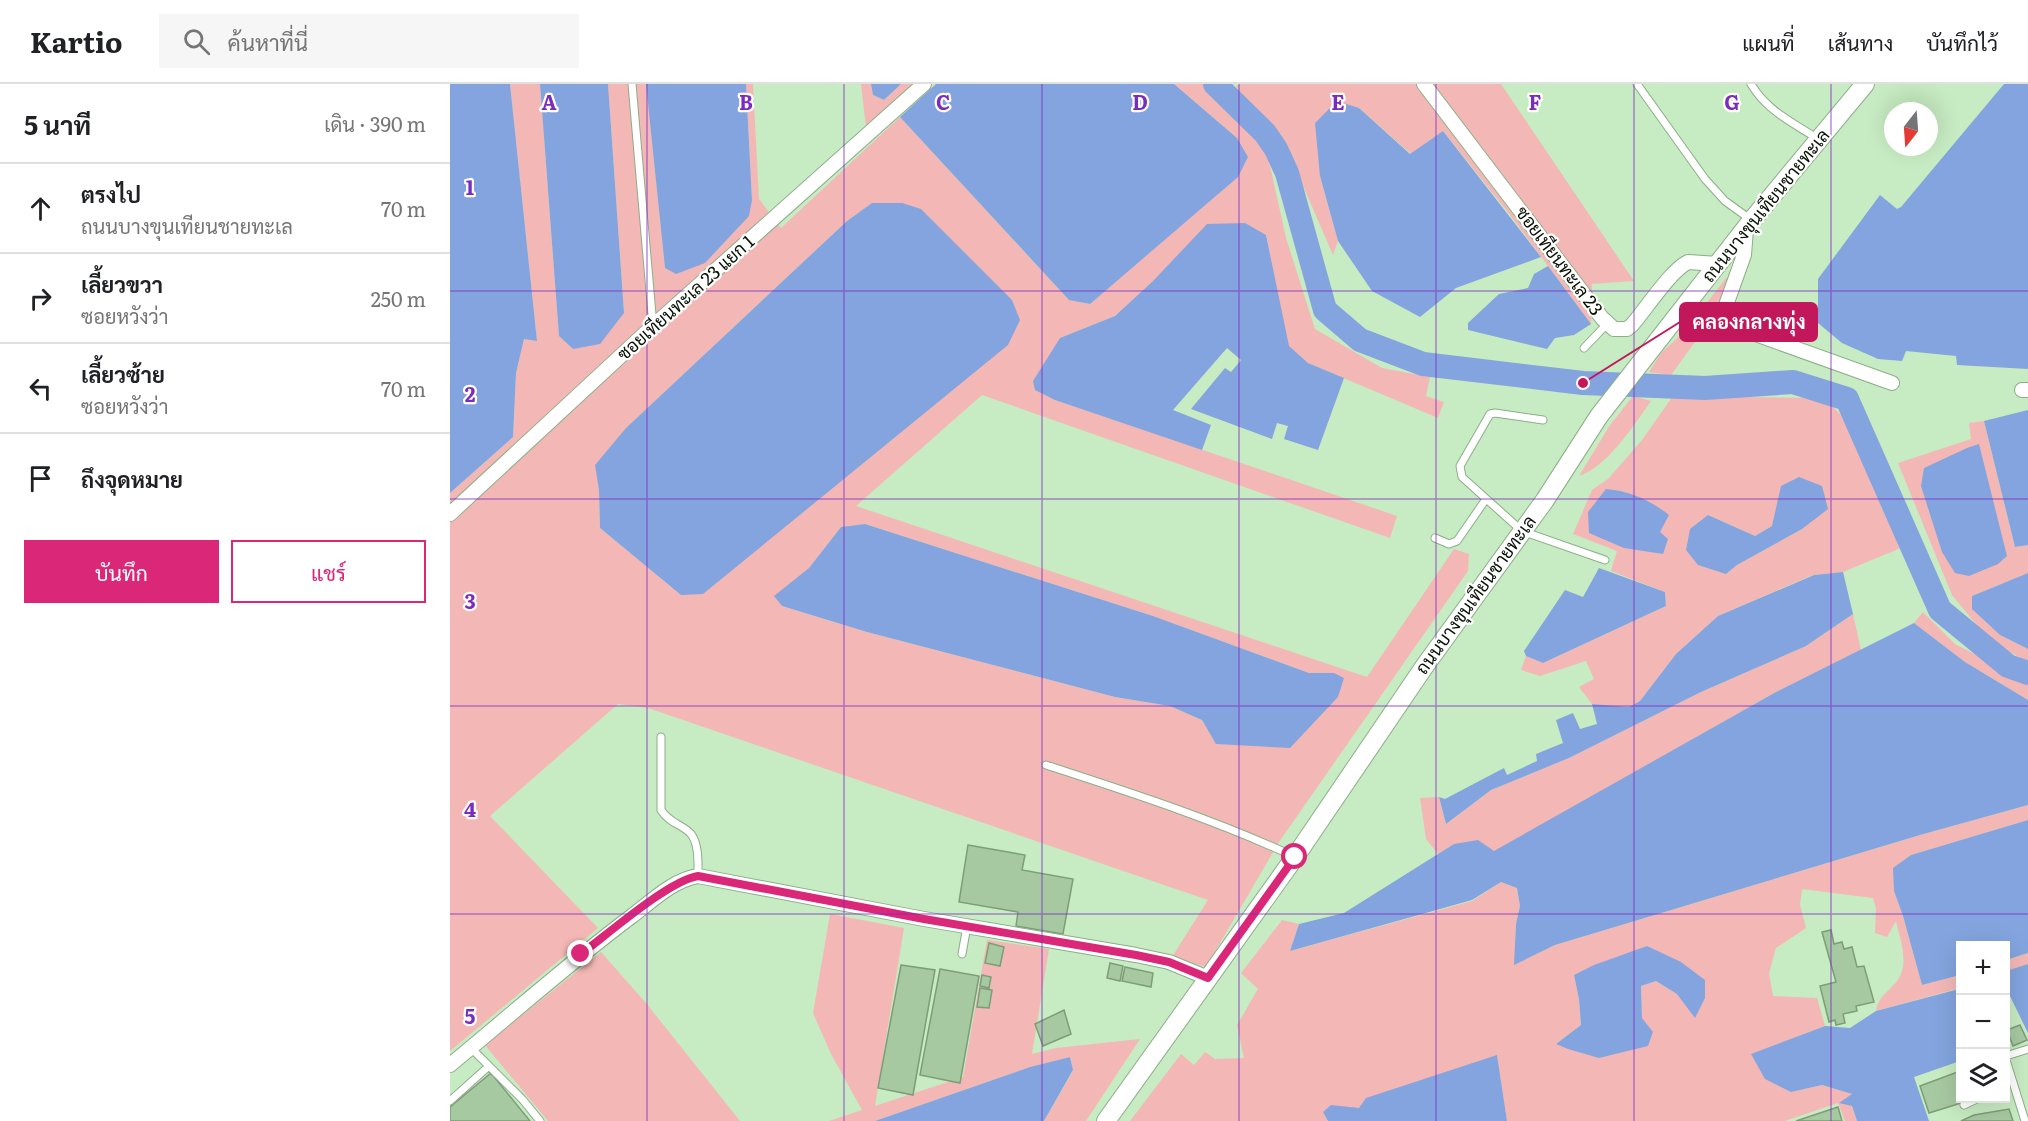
<!DOCTYPE html>
<html lang="th">
<meta charset="utf-8">
<style>
:root{--surface:#fff;--page:#f6f6f6;--text:#202124;--muted:#757577;--line:#e0e0e0;--accent:#db2777}
body{margin:0;font-family:Literata,Sarabun,serif;background:var(--page);color:var(--text)}
.controls{position:absolute;right:18px;bottom:18px;display:grid;overflow:hidden;border-radius:0px;box-shadow:0 6px 24px #0002}
.controls button{width:54px;height:54px;display:grid;place-items:center;padding:0;border:0;border-bottom:2px solid var(--line);background:var(--surface);color:var(--text);font:30px sans-serif}
.compass{position:absolute;left:1434px;top:18px;width:54px;height:54px;border-radius:50%;background:var(--surface);box-shadow:0 6px 24px #0002;rotate:197deg}
.stop{position:absolute;width:18px;height:18px;margin:-14px;border:4px solid #db2777;border-radius:50%;background:#fff}
.stop.end{background:#db2777;border-color:#fff;box-shadow:0 2px 6px #0008}
.list{margin:0;padding:0;list-style:none}
h2{display:flex;justify-content:space-between;align-items:center;height:78px;margin:0;padding:0 24px;font-size:26px}
h2 small{font-size:20px;font-weight:400;color:var(--muted)}
.list li{display:grid;grid-template-columns:39px 1fr auto;gap:18px;align-items:center;box-sizing:border-box;height:90px;padding:0 24px;border-top:2px solid var(--line)}
.list b{display:block;font-size:22px;white-space:nowrap}
.list p{margin:0;font-size:20px;white-space:nowrap;color:var(--muted)}
.list em{font-size:20px;font-style:normal;color:var(--muted)}
.actions{display:flex;gap:12px;padding:18px 24px}
.actions a{flex:1;padding:14px 0;border:2px solid var(--accent);border-radius:0px;text-align:center;font-size:21px;color:var(--accent)}
.actions .main{background:var(--accent);color:#fff}
.icon{flex:none;width:33px;height:33px;fill:none;stroke:currentColor;stroke-width:2;stroke-linecap:round;stroke-linejoin:round}
.map{position:relative;flex:none;width:1578px;height:1037px;overflow:hidden}
header{display:flex;align-items:center;gap:36px;box-sizing:border-box;height:84px;padding:0 30px;background:var(--surface);border-bottom:2px solid var(--line)}
header strong{font-size:28px}
nav{display:flex;gap:33px;margin-inline-start:auto;font-size:21px}
.search{width:420px;height:54px;background:var(--page);display:flex;align-items:center;gap:15px;box-sizing:border-box;padding:0 21px;border-radius:0px;color:var(--muted);font-size:22px}
main{display:flex}
aside{flex:1;background:var(--surface)}
.map>svg:first-child{display:block}
</style>
<header>
<strong>Kartio</strong>
<div class="search"><svg class="icon" aria-label="search" viewBox="0 0 24 24"><circle cx="10" cy="10" r="6"/><path d="M15 15l6 6"/></svg>ค้นหาที่นี่</div>
<nav><a>แผนที่</a><a>เส้นทาง</a><a>บันทึกไว้</a></nav>
</header>
<main>
<aside>
<h2>5 นาที<small>เดิน · 390 m</small></h2>
<ul class="list">
<li><svg class="icon" aria-label="ahead" viewBox="0 0 24 24"><path d="M12 20V5M6 11l6-6 6 6"/></svg><div><b>ตรงไป</b><p>ถนนบางขุนเทียนชายทะเล</p></div><em>70 m</em></li>
<li><svg class="icon" aria-label="right" viewBox="0 0 24 24"><path d="M7 20v-9h11M14 6l5 5-5 5"/></svg><div><b>เลี้ยวขวา</b><p>ซอยหวังว่า</p></div><em>250 m</em></li>
<li><svg class="icon" aria-label="left" viewBox="0 0 24 24"><path d="M17 20v-9H6M10 6l-5 5 5 5"/></svg><div><b>เลี้ยวซ้าย</b><p>ซอยหวังว่า</p></div><em>70 m</em></li>
<li><svg class="icon" aria-label="arrive" viewBox="0 0 24 24"><path d="M6 21V4h12l-3 4 3 4H6"/></svg><div><b>ถึงจุดหมาย</b></div></li>
</ul>
<div class="actions"><a class="main">บันทึก</a><a>แชร์</a></div>
</aside>
<div class="map">
<svg width="1578" height="1037" viewBox="0 0 1578 1037">
<rect width="100%" height="100%" fill="#c7ebc2"/>
<path fill="#f3b8b6" fill-rule="evenodd" d="M60,0H90L109,252L123,265L174,229L158,0H196L215,184L302,116L296,0H303L309,115L331,144L450,33L618,215L639,220L787,54L724,0H754L817,68L836,154L865,245L932,284L980,293L976,312L994,318L988,334L858,279L838,262L816,151L704,196L665,232L610,254L606,316L947,432L940,454L532,311L406,422L917,593L1004,465L1019,470L1018,487L829,758L756,883L722,873L758,816L198,624L168,620L40,732L148,844L0,967V409L63,353L66,289L74,255L87,257ZM422,119L231,511L150,444L149,406L146,381L176,344L397,137ZM415,440L703,532L859,589H884L767,660L752,636L720,622L665,613L589,593L417,548L332,522L325,512L359,484L391,443Z
M411,0H421L423,11L434,16L451,0H464L416,43Z
M791,0H1051L1184,197L1142,200L1141,240L1060,131L993,47L961,70L909,24L870,92L888,157L883,171L844,81L793,13L786,2Z
M1276,194H1279L1263,233L1221,291L1199,288L1211,269L1236,246Z
M1183,312L1201,317C1184,341 1158,382 1129,392L1160,341Z
M1223,312L1374,314L1394,334L1453,463L1393,488L1363,491L1268,532L1226,570L1190,617L1179,623L1142,620L1129,603L1144,595L1136,577L1090,592L1071,586L1076,572L1093,579L1216,522L1215,508L1161,487L1167,467L1123,450L1142,406L1158,395L1192,356ZM1258,431L1305,452L1322,442L1352,445L1287,481L1276,490Z
M1534,337L1565,463L1578,461V489L1522,512L1550,551L1578,565V578L1551,563L1530,545L1502,511L1448,379L1521,355L1519,339ZM1483,380L1505,489L1474,384Z
M1473,528L1505,560L1578,598V616L1515,578L1464,539Z
M1403,530L1411,566L1326,608L1044,768L1004,760L988,770L976,755L970,714L989,713L996,740L1041,706L1119,674L1251,608L1356,562Z
M1578,721V736L1461,771L1444,807L1453,832L1472,901L1510,891V904L1426,927C1429,911 1438,909 1447,897C1460,880 1450,855 1446,837L1437,853L1425,849L1426,824L1423,814L1352,805L1350,821L1356,844L1326,864L1319,889L1323,912L1367,914L1375,942L1302,970L1341,1008L1371,1001L1403,1010L1402,1022L1407,1037H1395L1388,1019L1335,1037H1057L1047,972L909,1024L873,1028L878,1037H680L731,970L744,981L755,968L765,975L794,974L787,941L808,905L791,889L832,836L849,840L840,867L1022,817L1051,798L1067,804L1070,822L1066,840L1065,880L1105,861L1470,751ZM1197,862L1227,910L1206,897L1191,902L1192,934L1106,960L1131,941L1129,915L1124,891Z
M380,830L454,844L425,1022L513,993L537,856L599,865L582,970L606,964L690,955L636,1037H594L623,987L620,973L580,983L425,1037H379L412,1026L381,970L363,929Z
M151,868L196,919L290,1037H98L35,961Z
M1578,869V880L1556,887V876Z"/>
<path fill="#83a4de" d="M0,0H60L87,257L74,255L66,289L63,353L0,409Z
M90,0H158L174,229L150,260L123,265L109,252Z
M196,0H296L302,116L299,132L255,179L226,190L215,184Z
M421,0H451L434,16L423,11Z
M486,0H724L787,54L798,73L788,93L640,220L619,216L450,33Z
M1554,0H1578V285L1507,281L1506,272L1456,267L1452,277L1428,275L1392,259L1368,239V195L1430,111L1447,125L1451,123Z
M887,17L909,24L960,70L993,47L1091,173L1006,204L970,233L922,207L888,157L870,92L865,39Z
M422,119H452L471,125L562,216L570,236L558,261L253,510L231,511L150,444L149,406L145,381L176,344L397,137Z
M795,139L816,151L839,262L858,279L894,294L868,366L834,355L838,342L827,339L822,355L741,325L775,284L781,288L791,276L777,264L723,326L761,341L752,366L605,316L585,306L583,297L610,254L665,232L704,196L757,140Z
M1098,182L1141,240L1124,251L1105,254L1097,265L1018,246V239L1049,210L1078,204L1084,190Z
M1578,326V461L1565,463L1534,337Z
M1529,360L1557,472L1548,480L1519,492L1505,489L1492,468L1471,402L1474,384L1517,364Z
M1349,393L1372,402L1378,425L1352,445L1287,481L1276,490L1248,481L1236,466L1240,445L1258,431L1305,452L1322,442L1331,402Z
M1156,405C1180,407 1200,416 1219,431L1210,448L1218,455L1213,470L1174,464L1139,449L1138,428Z
M415,440L703,532L859,589H884L894,594L888,613L840,664L766,660L752,636L720,622L665,613L589,593L417,548L332,522L324,512L359,484L391,443Z
M1149,484L1215,508L1216,522L1093,579L1076,572L1074,567L1115,506L1133,513Z
M1393,488L1403,530L1356,562L1251,608L1119,674L1041,706L996,740L989,713L995,715L1054,684L1057,691L1087,677L1086,670L1113,659L1106,636L1123,629L1130,645L1147,640L1142,620L1179,623L1190,617L1226,570L1268,532L1364,491Z
M1578,489V565L1550,551L1522,525V512Z
M1464,539L1515,578L1578,616V721L1470,751L1105,861L1064,881L1066,840L1070,822L1067,804L1051,798L1022,816L840,867L849,840L894,829L1004,760L1028,756L1044,767L1326,608Z
M1578,736V869L1556,876V862H1510V891L1472,901L1453,832L1444,807L1443,784L1461,771Z
M1197,862L1231,878L1255,896V914L1245,934L1227,910L1206,897L1191,902L1192,934L1203,948L1198,962L1149,974L1118,965L1106,960L1131,941L1129,915L1124,891L1144,881Z
M1578,880V949L1557,906L1556,887Z
M1509,905L1510,909V977L1464,993L1479,1037H1407L1402,1022L1389,1019L1402,1010L1372,1001L1341,1008L1315,995L1301,970L1375,942L1400,944L1426,927Z
M1047,971L1057,1037H878L873,1028L881,1021L909,1024L916,1014Z
M620,973L623,986L594,1037H425L580,983Z"/>
<g fill="none" stroke-linecap="round" stroke-linejoin="round">
<path stroke="#83a4de" stroke-width="24" d="M765,0L815,49L826,65L837,89L875,226L910,256L973,280L1133,299L1255,304L1343,298L1397,315L1490,526L1558,582L1578,589"/>
</g>
<path fill="#a7c9a2" stroke="#7c9d77" stroke-width="1.5" d="M518,761L575,771L572,786L623,795L613,850L566,842L568,828L509,818Z
M1381,846L1384,860L1392,858L1394,865L1402,863L1407,883L1414,882L1424,918L1406,922L1407,927L1393,930L1395,939L1386,941L1385,936L1379,938L1370,902L1386,898L1372,848Z
M539,859L554,863L550,882L535,879Z
M660,879L673,882L670,897L657,894Z
M451,881L485,886L463,1011L428,1004Z
M675,883L703,889L701,903L672,897Z
M490,885L529,892L510,999L470,991Z
M532,891L541,893L539,904L530,902Z
M530,904L542,906L539,924L527,923Z
M614,926L621,950L593,962L585,940Z
M1570,941L1577,956L1563,962L1557,946Z
M1510,987V1014H1527L1479,1029L1470,1002Z
M41,989L80,1037H0V1023Z
M1388,1023L1392,1037H1346Z
M1559,1025L1563,1037H1511L1524,1031Z"/>
<g fill="none" stroke-linecap="round" stroke-linejoin="round">
<g stroke="#8cae87" stroke-width="9">
<path id="lane" d="M182,0L203,242
M1187,0L1255,95L1275,117L1300,135
M1301,0C1317,27 1342,38 1368,55
M1134,264L1158,239
M1093,336L1045,329L1040,330L1010,382L1012,393L1072,447L1155,476
M985,454L999,460L1007,457L1036,415
M211,653V726C220,740 232,740 241,750C249,760 248,779 248,792
M596,681C679,708 763,735 843,772
M512,870L517,842
M21,964L73,1016L90,1037
M1556,972L1578,965
M1556,976L1575,1037
M0,1017L39,982
M1514,1021L1529,1014"/>
</g>
<g stroke="#8cae87" stroke-width="16">
<path id="street" d="M974,0L1152,234L1164,245H1177L1182,241C1196,225 1220,187 1238,178L1268,180
M1296,145L1294,171L1271,235L1283,242L1442,299
M1572,306H1578
M0,430L203,242L474,0
M0,981C61,931 119,879 182,832C202,817 223,796 248,792L474,835L686,871L719,878L758,894"/>
</g>
<g stroke="#8cae87" stroke-width="20">
<path id="secondary" d="M656,1037L845,773L974,583L1095,416L1149,332L1302,136L1415,0"/>
</g>
<use href="#lane" stroke="#fff" stroke-width="7"/>
<use href="#street" stroke="#fff" stroke-width="14"/>
<use href="#secondary" stroke="#fff" stroke-width="18"/>
</g>
<g fill="none" stroke-linecap="round" stroke-linejoin="round">
<path stroke="#db2777" stroke-width="8" d="M131,870C158,850 218,797 248,792L474,835L686,871L719,878L758,894L845,773"/>
</g>
<path fill="none" stroke="#7b2cbf" stroke-width="1.5" stroke-opacity="0.55" d="M197,0V1037M394,0V1037M592,0V1037M789,0V1037M986,0V1037M1184,0V1037M1381,0V1037M0,207H1578M0,415H1578M0,622H1578M0,830H1578"/>
<g text-anchor="middle" stroke-width="4.5" stroke-linejoin="round" paint-order="stroke">
<g font-size="18" fill="#071305" stroke="#fff">
<text transform="translate(1316 122) rotate(-51)" y="6">ถนนบางขุนเทียนชายทะเล</text>
<text transform="translate(1109 177) rotate(53)" y="6">ซอยเทียนทะเล 23</text>
<text transform="translate(236 214) rotate(-42)" y="6">ซอยเทียนทะเล 23 แยก 1</text>
<text transform="translate(1026 511) rotate(-54)" y="6">ถนนบางขุนเทียนชายทะเล</text>
</g>
</g>
<g font-size="20" text-anchor="middle" font-weight="bold" fill="#7b2cbf" stroke="#fff" stroke-width="4.5" stroke-linejoin="round" paint-order="stroke">
<text x="99" y="26">A</text>
<text x="296" y="26">B</text>
<text x="493" y="26">C</text>
<text x="690" y="26">D</text>
<text x="888" y="26">E</text>
<text x="1085" y="26">F</text>
<text x="1282" y="26">G</text>
<text x="20" y="111">1</text>
<text x="20" y="318">2</text>
<text x="20" y="525">3</text>
<text x="20" y="733">4</text>
<text x="20" y="940">5</text>
</g>
<path fill="none" stroke="#c2185b" stroke-width="2" d="M1133 299L1230 238"/>
<circle fill="#c2185b" stroke="#fff" stroke-width="2" cx="1133" cy="299" r="6"/>
<rect fill="#c2185b" stroke="#c2185b" stroke-width="2" x="1230" y="219" width="137" height="38" rx="6"/>
<g font-size="20" text-anchor="middle" font-weight="bold" fill="#fff">
<text x="1299" y="245">คลองกลางทุ่ง</text>
</g>
</svg>
<div class="controls">
<button>+</button>
<button>−</button>
<button><svg class="icon" aria-label="layers" viewBox="0 0 24 24"><path d="M12 4l9 5-9 5-9-5zM3 14l9 5 9-5"/></svg></button>
</div>
<svg class="compass" viewBox="-18 -18 36 36"><path d="M0-13l5 13h-10z" fill="#e53935"/><path d="M0 13l5-13h-10z" fill="#757577"/></svg>
<div class="stop" style="left:845px;top:773px"></div>
<div class="stop end" style="left:131px;top:870px"></div>
</div>
</main>
